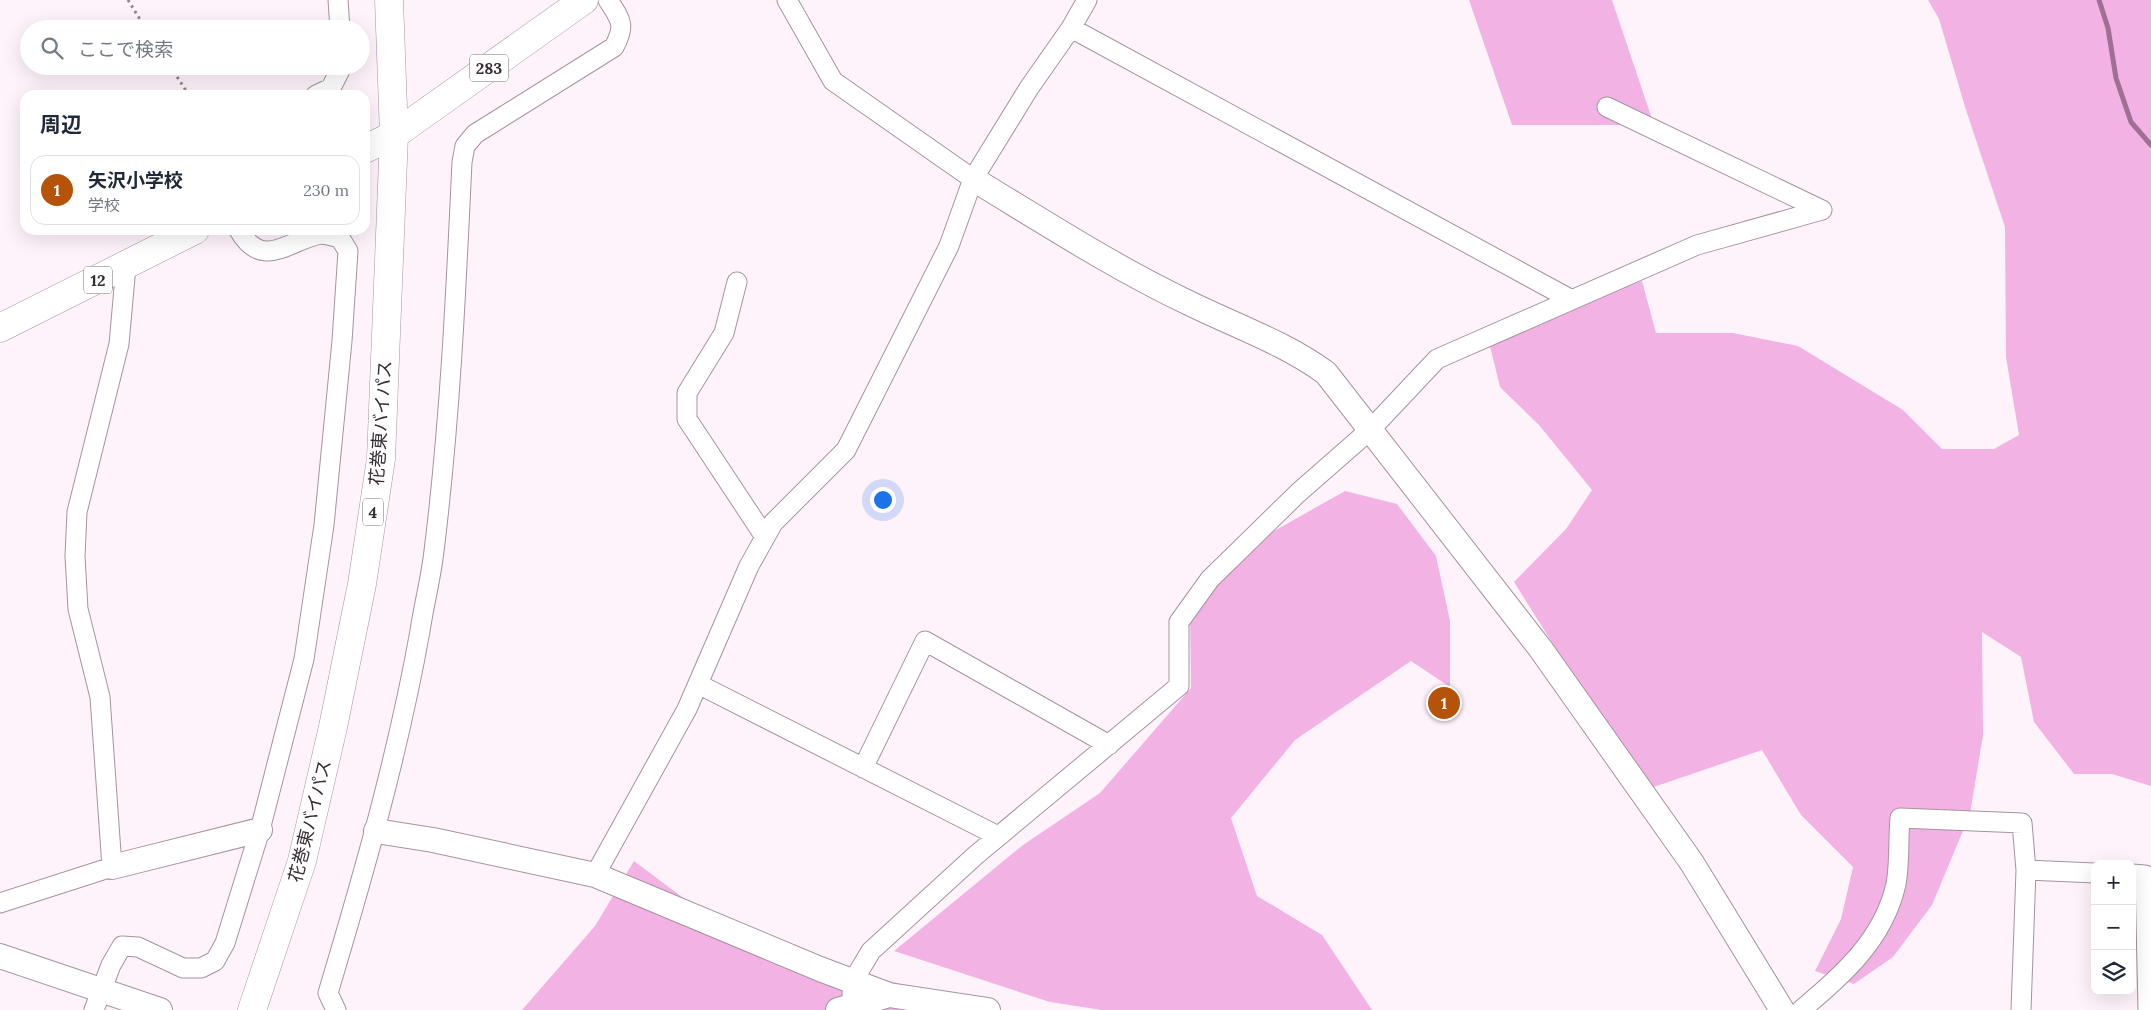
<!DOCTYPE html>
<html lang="ja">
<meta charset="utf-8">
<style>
:root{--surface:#fff;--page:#f2f2f3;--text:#1f2937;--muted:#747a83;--line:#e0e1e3;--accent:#b45309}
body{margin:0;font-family:Lora,"Noto Sans JP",serif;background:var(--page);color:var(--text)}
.controls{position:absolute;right:15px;bottom:15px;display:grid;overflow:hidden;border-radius:10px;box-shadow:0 5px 20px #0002}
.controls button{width:45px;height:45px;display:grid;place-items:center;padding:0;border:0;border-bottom:1px solid var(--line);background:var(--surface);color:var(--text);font:25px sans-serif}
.you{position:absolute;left:882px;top:499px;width:18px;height:18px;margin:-12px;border:4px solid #fff;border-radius:50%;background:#1a73e8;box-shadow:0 0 0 8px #1a73e833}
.badge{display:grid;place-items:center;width:32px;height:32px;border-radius:50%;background:var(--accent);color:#fff;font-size:16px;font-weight:700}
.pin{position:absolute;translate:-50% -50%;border:2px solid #fff;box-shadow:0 1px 5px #0006}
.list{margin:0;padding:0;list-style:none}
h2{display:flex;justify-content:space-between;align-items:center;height:65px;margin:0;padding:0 20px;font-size:21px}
h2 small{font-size:16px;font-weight:400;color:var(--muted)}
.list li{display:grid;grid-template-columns:32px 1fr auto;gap:15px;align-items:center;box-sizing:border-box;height:70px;margin:0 10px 10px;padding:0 10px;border:1px solid var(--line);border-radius:15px}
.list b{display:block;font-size:19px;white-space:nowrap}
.list p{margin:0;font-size:16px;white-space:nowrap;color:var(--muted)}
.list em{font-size:16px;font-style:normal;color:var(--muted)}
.icon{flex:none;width:28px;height:28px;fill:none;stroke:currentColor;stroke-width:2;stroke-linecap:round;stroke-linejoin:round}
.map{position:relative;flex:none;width:2151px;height:1010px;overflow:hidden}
.search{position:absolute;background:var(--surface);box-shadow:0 5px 20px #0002;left:20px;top:20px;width:350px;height:55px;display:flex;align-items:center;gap:12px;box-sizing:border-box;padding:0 18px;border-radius:28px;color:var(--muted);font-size:19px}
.panel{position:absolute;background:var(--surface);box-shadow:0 5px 20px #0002;left:20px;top:90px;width:350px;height:145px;border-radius:15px}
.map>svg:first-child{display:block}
</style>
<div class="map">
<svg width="2151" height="1010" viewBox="0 0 2151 1010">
<rect width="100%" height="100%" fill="#fff3fb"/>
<path fill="#f2b2e4" d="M1469,0H1612L1654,125H1512Z
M1928,0H2151V786L2112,774H2074L2034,722L2021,657L1982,632L1983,735L1970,814L1932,905L1893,957L1854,984L1815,971L1841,919L1853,867L1801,815L1762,750L1645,790L1514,582L1566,529L1592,490L1539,425L1500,387L1487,334L1642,281L1656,333H1733L1798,346L1903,410L1942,449H1994L2019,435L2006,357L2005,227L1966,110L1939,19Z
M1345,491L1397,504L1436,556L1450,621V687L1411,661L1295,740L1231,818L1257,896L1322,935L1372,1010H1102L1050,1002L894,951L1023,845L1100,793L1191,688L1190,610L1203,571Z
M634,861L738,939L994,1010H522L595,926Z"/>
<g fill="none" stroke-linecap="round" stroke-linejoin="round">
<path stroke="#9f7094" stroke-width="5" d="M2099,0L2108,28L2116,78L2131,122L2151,145"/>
<g stroke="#a593a0" stroke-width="21">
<path id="minor" d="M338,0L340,29
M787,0L833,81L973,179
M1071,28L1572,300
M316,95L331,88L342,66
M1607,107L1822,210
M737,282L724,333L687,393V419L765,537
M698,684L998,836
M863,768L925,641L1109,745
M2026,870L2095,873
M2132,874L2145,875L2148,1010
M595,875L687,709L749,566L773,523L846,450L949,246L973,179L1029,88L1071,28L1087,0
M0,903L112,867L100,697L78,609L75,556L77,512L119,344L126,266
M852,995L853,981L871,951L976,855L1179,686V622L1210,579L1298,493L1371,429L1437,359L1697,245L1822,210
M94,1010L111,965L122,946L138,947L183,968H201L215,961L225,943L260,830L304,659L324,525L342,341L348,251L340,238C334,237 326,234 321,234C290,239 263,272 239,230
M336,1010L328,993C364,873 398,754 420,631C424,604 431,578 434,551C450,422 456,292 462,162L465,146L475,134L614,47C626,25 621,20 608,0
M1801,1010C1842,976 1884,939 1896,884C1900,863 1898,839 1900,818L2022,823L2026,870L2021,1010"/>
</g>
<g stroke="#a593a0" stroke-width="26">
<path id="tertiary" d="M973,179C1044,222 1115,268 1191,304C1236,326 1285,343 1326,373L1540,648L1692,863L1782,1010
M376,831L433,840L595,875L820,969L889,995
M112,867L260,830
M0,956L160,1010
M838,1010L889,995L988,1010"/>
</g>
<g stroke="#a593a0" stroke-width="29">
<path id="primary" d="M365,149L394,135
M0,328L195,230"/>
</g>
<g stroke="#a593a0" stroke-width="29">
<path id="trunk" d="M394,135L584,0
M252,1010L302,861L333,727L362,584L381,459L394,135L389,0"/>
</g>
<path stroke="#91878e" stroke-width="3" stroke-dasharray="2.5 4" stroke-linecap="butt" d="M128,0L146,29
M170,66L189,95"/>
<use href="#minor" stroke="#fff" stroke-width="19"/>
<use href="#tertiary" stroke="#fff" stroke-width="24"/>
<use href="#primary" stroke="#fff" stroke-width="28"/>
<use href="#trunk" stroke="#fff" stroke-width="28"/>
</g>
<g text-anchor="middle" stroke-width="5" stroke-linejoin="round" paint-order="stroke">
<g fill="#fff" stroke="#726c70" stroke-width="1">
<rect x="470" y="54.5" width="38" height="27" rx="4"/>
<rect x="84" y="266.5" width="28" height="27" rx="4"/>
<rect x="363" y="498.5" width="20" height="27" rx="4"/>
</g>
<g font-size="16" font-weight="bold" fill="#352d33">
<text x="489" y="74">283</text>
<text x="98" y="286">12</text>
<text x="373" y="518">4</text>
</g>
<g font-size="18" fill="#352d33" stroke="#fff">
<text transform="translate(381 423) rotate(-86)" y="6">花巻東バイパス</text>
<text transform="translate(310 821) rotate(-76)" y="6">花巻東バイパス</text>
</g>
</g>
</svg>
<div class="controls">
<button>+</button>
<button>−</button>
<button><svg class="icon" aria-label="layers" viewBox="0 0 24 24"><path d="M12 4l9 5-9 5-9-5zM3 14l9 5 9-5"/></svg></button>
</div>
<div class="you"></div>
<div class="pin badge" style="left:1444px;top:703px">1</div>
<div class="search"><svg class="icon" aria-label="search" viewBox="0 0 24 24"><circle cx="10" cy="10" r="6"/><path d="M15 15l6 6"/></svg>ここで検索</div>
<section class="panel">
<h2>周辺<small></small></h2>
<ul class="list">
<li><span class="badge">1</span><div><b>矢沢小学校</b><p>学校</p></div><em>230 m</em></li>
</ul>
</section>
</div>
